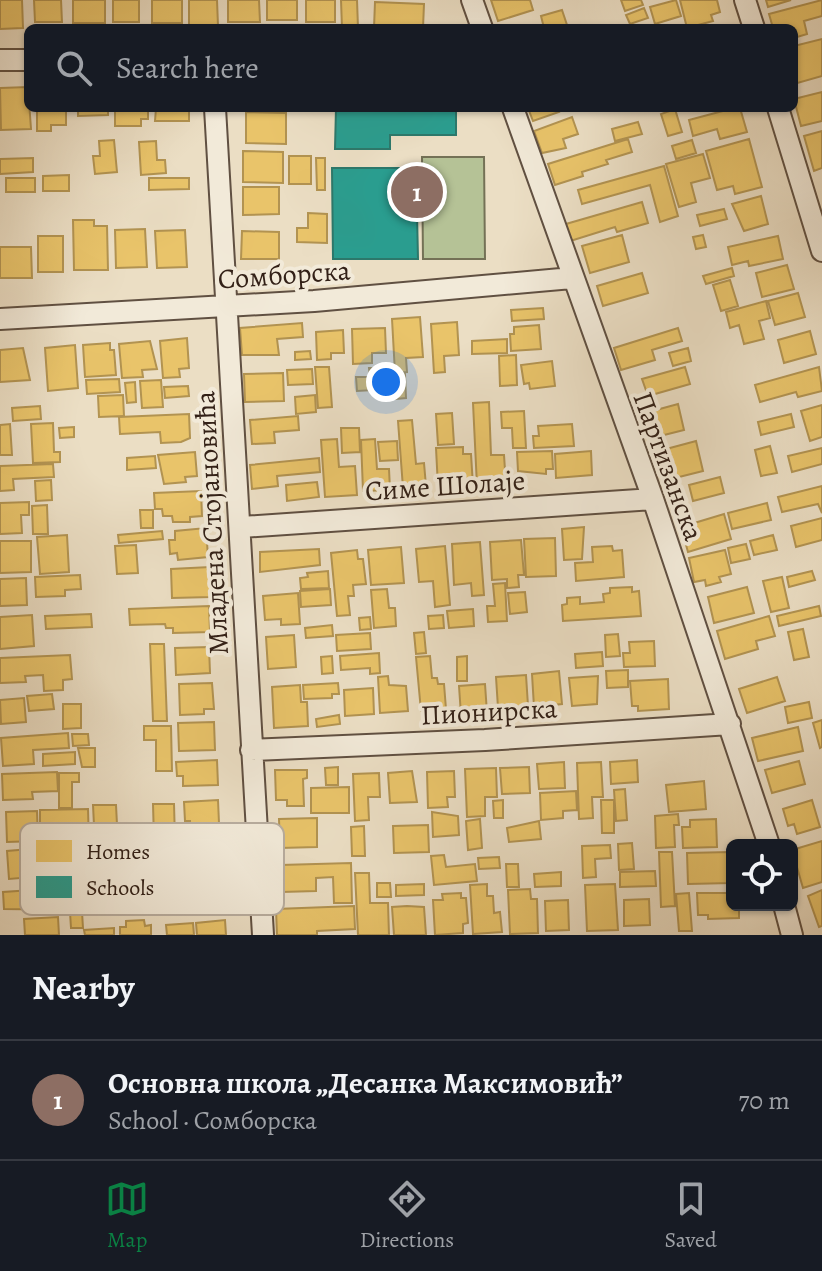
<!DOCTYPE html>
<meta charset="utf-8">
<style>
:root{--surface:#171b24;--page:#242831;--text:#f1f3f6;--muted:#9ea1a6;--line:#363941;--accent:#0b8043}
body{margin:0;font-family:Alegreya,serif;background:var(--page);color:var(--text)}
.controls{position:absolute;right:24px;bottom:24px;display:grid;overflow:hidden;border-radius:12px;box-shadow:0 2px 6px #0004}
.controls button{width:72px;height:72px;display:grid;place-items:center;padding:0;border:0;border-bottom:2px solid var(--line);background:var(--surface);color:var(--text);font:40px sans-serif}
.you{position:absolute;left:386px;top:382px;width:28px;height:28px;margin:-20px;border:6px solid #fff;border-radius:50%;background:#1a73e8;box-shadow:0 0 0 12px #1a73e833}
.badge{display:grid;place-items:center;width:52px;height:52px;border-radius:50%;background:var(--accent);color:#fff;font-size:26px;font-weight:700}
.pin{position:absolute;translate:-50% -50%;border:4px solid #fff;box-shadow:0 2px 8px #0006}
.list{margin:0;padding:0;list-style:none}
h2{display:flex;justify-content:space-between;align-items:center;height:104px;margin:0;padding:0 32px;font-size:34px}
h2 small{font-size:26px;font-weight:400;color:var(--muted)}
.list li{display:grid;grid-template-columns:52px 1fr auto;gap:24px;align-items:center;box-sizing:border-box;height:120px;padding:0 32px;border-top:2px solid var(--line)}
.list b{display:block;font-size:30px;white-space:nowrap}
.list p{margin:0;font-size:26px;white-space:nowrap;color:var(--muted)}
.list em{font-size:26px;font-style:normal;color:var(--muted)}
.icon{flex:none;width:44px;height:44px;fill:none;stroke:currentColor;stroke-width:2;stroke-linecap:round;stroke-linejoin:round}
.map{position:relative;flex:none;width:822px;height:935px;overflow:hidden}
.search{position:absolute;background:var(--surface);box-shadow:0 2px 6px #0004;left:24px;right:24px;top:24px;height:88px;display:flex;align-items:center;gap:20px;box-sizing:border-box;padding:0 28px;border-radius:12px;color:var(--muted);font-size:30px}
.sheet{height:224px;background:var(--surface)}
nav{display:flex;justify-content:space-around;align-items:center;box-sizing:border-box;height:112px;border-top:2px solid var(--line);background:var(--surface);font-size:22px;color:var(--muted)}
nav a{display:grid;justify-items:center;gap:4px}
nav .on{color:var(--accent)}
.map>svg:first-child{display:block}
</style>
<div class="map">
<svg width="822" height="935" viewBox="0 0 822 935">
<rect width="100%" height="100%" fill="#ebdec4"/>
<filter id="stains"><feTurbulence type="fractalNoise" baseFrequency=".0025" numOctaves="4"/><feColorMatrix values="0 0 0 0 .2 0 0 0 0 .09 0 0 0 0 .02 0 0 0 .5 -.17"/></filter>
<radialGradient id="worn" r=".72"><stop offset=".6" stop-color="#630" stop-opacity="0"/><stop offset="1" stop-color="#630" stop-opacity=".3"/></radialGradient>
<path fill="#b5c296" stroke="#747156" stroke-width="2" d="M422,157H484L485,259H423Z"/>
<path fill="#e9c46a" stroke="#b29351" stroke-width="2" d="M0,0H22L23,28L0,29Z
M34,0H61L62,22H35Z
M73,0H105V23H73Z
M113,0H139V22H113Z
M152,0H182V23H152Z
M189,0H217L218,26H189Z
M228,0H259L260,22H228Z
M267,0H297V20H267Z
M306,0H335V22H306Z
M341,0H357L358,28H342Z
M491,0H530L533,10L498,21Z
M621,0H641L643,5L625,11Z
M676,0L681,16L655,24L650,7Z
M680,0H717L720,12L711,15L713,21L687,28Z
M766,0H791L768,7Z
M822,0V16L804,21L807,34L794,38V28H773L769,14Z
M375,2L424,4L423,28H374Z
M644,8L648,18L630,24L626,15Z
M562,10L567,25L544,28L541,16Z
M822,39V76L794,84V46Z
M28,87L31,129L1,130L0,88Z
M822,92V121L801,126L794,99Z
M37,108H66V125H51V131H37Z
M78,108H108V115L78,116Z
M115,108H148V119H141V126H115Z
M156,108H189V121H155Z
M528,108H557L559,112L533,121Z
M734,108H740L747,132L720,139L717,129L693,136L689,120Z
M675,109L682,132L668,136L661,114Z
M246,112L286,113V144L246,143Z
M572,117L578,134L563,139L566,148L542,153L534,131Z
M638,122L642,134L615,141L612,129Z
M822,131V168L814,171L804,136Z
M628,139L632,152L606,160L608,164L582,172L583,176L555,185L548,164Z
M749,139L762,187L735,194L733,186L717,190L706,151Z
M114,140L117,172L95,174L93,156H100L99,141Z
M692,140L696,153L676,159L672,146Z
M156,141L157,160H165L166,173L141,175L139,142Z
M243,151L283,152V183L243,182Z
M703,154L710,178L691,183L696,202L679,207L666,164Z
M289,156H311V184H289Z
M33,158V172L0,174V159Z
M316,158H325V190H317Z
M664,166L678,216L660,222L650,185L582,204L578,190Z
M69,175V191H43V176Z
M6,178H35V192H6Z
M149,178H189V189L149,190Z
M243,187H279V214L243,215Z
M761,196L768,224L744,231L732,204Z
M642,202L648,223L617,232L615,227L564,243L559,226Z
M724,209L727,219L700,226L697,215Z
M308,213L327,214V243L297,242V228H308Z
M73,220H94V226H107L108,270H74Z
M145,229L147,267L116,268L115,230Z
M185,230L187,267L157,268L155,231Z
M242,231L279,232V259H241Z
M622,235L629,262L590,273L582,246Z
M703,235L706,247L696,249L693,237Z
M38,236H63V272H38Z
M778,236L783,259L749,266L748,261L732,265L728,247Z
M0,247H31L32,278H0Z
M787,265L794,289L762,297L756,273Z
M732,268L734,276L706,284L703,276Z
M642,273L648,293L603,306L597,286Z
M730,280L738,306L721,311L713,285Z
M798,293L805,317L775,325L768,301Z
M766,301L770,318L759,321L764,339L744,344L739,325L730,328L726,312Z
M543,308L544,319L512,321L511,310Z
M420,317L423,357L406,358L407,372L395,373L392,319Z
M457,322L459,355L444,356L445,372L434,373L431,324Z
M302,323L303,337L277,339L279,355H242L240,328Z
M539,325L541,349L511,351L510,334H514V327Z
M385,328L386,353H372V363L353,364L352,329Z
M678,328L682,341L652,350L655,360L621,370L614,348Z
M343,330L344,353H331V359L317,360L316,332Z
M810,331L816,354L784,363L778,340Z
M187,338L189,368L179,369L180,377L163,378L160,341Z
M507,339V353L472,354V341Z
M150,341L157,369L142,370L143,377L122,378L119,344Z
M110,343V350H114L116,375L85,377L83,345Z
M75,345L78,388L48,391L45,348Z
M23,348L30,380L0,382V350Z
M688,348L691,361L673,366L669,353Z
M310,351L311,359L295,360V352Z
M516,355L517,385L500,386L499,356Z
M552,361L555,386L530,389L529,383L524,384L521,365Z
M315,367H329L332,407L318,408Z
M685,367L690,384L648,396L642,379Z
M819,367L822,391L798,397L796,392L760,402L755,385Z
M369,368H390L391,389L357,391L356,377H370Z
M312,369L313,384L288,385L287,370Z
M283,373L284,401L245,402L244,374Z
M395,374H405L406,398L396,399Z
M119,379L120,392L87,394L86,380Z
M161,380L163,407L142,408L140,381Z
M135,382L136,402L127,403L125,383Z
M188,386L189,396L165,398L164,387Z
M123,395L124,416L99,417L98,396Z
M315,395L316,412L296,414L295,397Z
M489,402L491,455H504L506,485L477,486L473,403Z
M678,404L684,430L652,438L645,413Z
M822,405V437L810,441L801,411Z
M40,406L41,419L13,421L12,408Z
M524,411L526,448H513L512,428H502L501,412Z
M452,413L454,444L438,445L436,414Z
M189,414L190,438L181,442L161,443L160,432L120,434L119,417Z
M791,414L794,427L761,435L758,422Z
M298,416L299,430L274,432L275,443L252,444L250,420Z
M412,420L416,464L424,463L426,486L403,488L398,421Z
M53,423L54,452H60V462L33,463L31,424Z
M10,424L12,455H0V425Z
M572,424L574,446L534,448L533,436H539L538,426Z
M74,427V437L60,438L59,428Z
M341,428H359L360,452L342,453Z
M337,439L339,467L355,466L357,495L325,497L321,440Z
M375,439L377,469H389L390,490L363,491L361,440Z
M397,441L398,460L380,461L378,442Z
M696,441L703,471L663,481L655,452Z
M770,446L777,473L761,476L755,450Z
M463,447V454H471L473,486L438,487L436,448Z
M822,448V464L792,472L788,456Z
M552,451L553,469H546V474L518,471L517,452Z
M591,451L592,475L556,478L555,454Z
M195,452L197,476L185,477L186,482L164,484L158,455Z
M155,456L156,468L127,470V458Z
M319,458L320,472L277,476L278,486L252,489L250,465Z
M53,464L54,477L13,479L14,490L0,491V466Z
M720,477L724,493L693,501L689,485Z
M51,480L52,500L36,501L35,481Z
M317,482L319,497L287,501L286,485Z
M822,486V513L818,504L782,512L778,497Z
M201,491L202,516L190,517V522H173L172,516H163L162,509H155L154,493Z
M29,502V515H21L22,533L0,534V503Z
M767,503L771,520L732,529L728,513Z
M47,505L48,534H33L32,506Z
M140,510H153V528H141Z
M724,514L731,539L688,552L681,527Z
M822,518V540L796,547L791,526Z
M584,527L582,559L564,560L562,529Z
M206,528L208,557L178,560L177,553L170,554L169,540H175V531Z
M162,531L163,539L119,543L118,535Z
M67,535L69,572L40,574L37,537Z
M773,535L777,550L754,555L750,541Z
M555,538L556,576L526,577L524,539Z
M521,540L524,575H518L519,587L507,588V579L492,580L490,542Z
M0,541H31V572L0,573Z
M480,542L484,595L472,596L471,583L454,585L452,544Z
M746,544L750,559L731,563L728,548Z
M136,545L138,573L117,574L115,546Z
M445,546L450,605L435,607L433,581L419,582L416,549Z
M612,546L613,551L622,550L624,577L576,581L575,563L593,562L592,547Z
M401,547L404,583L371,585L368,550Z
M319,549L320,565L260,572V552Z
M357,550L358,559H363L366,584L353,585L354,596H348L350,615L337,616L331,553Z
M725,550L731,574L719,577L721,582L706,586L705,580L694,582L689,558Z
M210,567L211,597L172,598L171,569Z
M328,571L329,588L301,589L300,578L308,577L307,573Z
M812,571L815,580L789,587L787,577Z
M80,575L81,589L65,590V596L36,597L35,577Z
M782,577L789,608L771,612L763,581Z
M26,578L27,605L0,606V579Z
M505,583L507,621L488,622L487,606H495L493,584Z
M632,587V592L639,591L641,616L563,621L562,605L567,604V598L580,597V604L604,602L603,594L610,593V588Z
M747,587L754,613L714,623L708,597Z
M330,589L331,605L301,607L300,591Z
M387,589L389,608H395L396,626L374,628L371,590Z
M525,592L527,612L510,614L508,593Z
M298,593L300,624L281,625V619L265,620L263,596Z
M209,606L210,632L173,633V628H166L165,624L130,625L129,609Z
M819,606L821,616L779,626L777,616Z
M473,609L474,626L449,628L447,611Z
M91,614L92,627L46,629L45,616Z
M32,615L34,646L0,649V617Z
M443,615L444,628L429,629L428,616Z
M769,616L775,636L756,641L758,649L725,659L717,631Z
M370,617L371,629L360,630L359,618Z
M332,625L333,636L306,638L305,628Z
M803,629L809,657L794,660L788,632Z
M424,632L426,653L416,654L414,633Z
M370,633L371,649L337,651L336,635Z
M618,634L620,656L606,657L605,635Z
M294,635L296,667L268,669L266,637Z
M654,641L655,666L624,667L623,653H630L629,642Z
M150,644H164L167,721H153Z
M209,647L210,673L176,675L175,648Z
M602,652L603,666L576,668L575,654Z
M379,653L380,673L370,674V668L341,670L340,656Z
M70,655L72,679L63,680V690L44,691L43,675L25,676L26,682L0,683V658Z
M332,656L333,673L322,674L321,657Z
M430,656L432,678H437L438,684H444L446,709L421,711L416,657Z
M467,656V681H457V657Z
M628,670V687L607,688L606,671Z
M559,671L562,704L534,707L532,674Z
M526,675L528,706L498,708L496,677Z
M388,676L389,685L406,686L408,711L380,713L378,677Z
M598,676L597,704L572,706L569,678Z
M777,677L785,701L747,713L739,689Z
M668,679L669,709L638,711V706H632L630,681Z
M212,683L214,709H204V714L180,715L179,684Z
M338,683L339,694H332V698L304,699L303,685Z
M485,684L487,713L461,715L459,686Z
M300,685L301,702H307L308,726L274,728L272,687Z
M373,688L374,714L345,716L344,690Z
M52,694L54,709L29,711L27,696Z
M24,698L26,722L1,724L0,700Z
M809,702L812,718L788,723L785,707Z
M63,704H81V728L63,729Z
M339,715L340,724L317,727L316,719Z
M822,720V747L820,748L813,723Z
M214,722L215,750L179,751L178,723Z
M144,726H171L172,771H156V740H144Z
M798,727L803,751L758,761L752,738Z
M68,733L69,748L33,750L34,764L3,766L1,738Z
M72,734H88L89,745L73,746Z
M78,748H95V767H82Z
M75,752V764L43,766V754Z
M217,760L218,785L183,786V776H177L176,762Z
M637,760L638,782L611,784L610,762Z
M799,761L805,784L772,793L765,770Z
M564,762L565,788L539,789L537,764Z
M601,762L603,797H592L593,818L579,819L577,763Z
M338,767V785H326L325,768Z
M529,767L530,793L502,794L500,768Z
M496,768L497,797H485V816L467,817L465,769Z
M275,770H307V778L303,779L304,806H287V800H276Z
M412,771L417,802L390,803L388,773Z
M454,771L455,797H447L448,807L428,808L427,772Z
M57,772L58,791L32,792L33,799L3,800L2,774Z
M59,773H79V782H72V808H59Z
M379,773L380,797H368L369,820L355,821L353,774Z
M704,781L706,809L669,812L666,785Z
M349,787V813H311V788Z
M625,789L627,820L616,821L614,790Z
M576,791L577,810L563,811V818L541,820L540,793Z
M218,800L219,823L208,824V829H190V821H185L184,802Z
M503,800V818H494L493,801Z
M601,800H614V833H602Z
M812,800L820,827L797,834L794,824L788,826L783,809Z
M153,804H174L175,840H154Z
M93,805H116L118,844L95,845Z
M88,809L89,844H75V830H68V824H40V810Z
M37,811L38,841L7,842L6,812Z
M432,812L458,816L459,835L433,837Z
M678,814L679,825H674L675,847L656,848L655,816Z
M317,818V847L280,848L279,819Z
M480,819L482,848L468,850L466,821Z
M716,819L717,847L683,848L682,827H690V820Z
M539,821L541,839L509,842L507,828Z
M428,825L429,852L394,853L393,826Z
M364,826L365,856H352L351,827Z
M822,841V882L803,888L792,850Z
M632,843L634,869L619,870L618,844Z
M610,845L611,858L595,859L596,877L583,878L582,846Z
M42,848L44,876L9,879L7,851Z
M659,852H672L675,906L661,907Z
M730,852L731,883L688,884L687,853Z
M444,855L446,867L475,864L477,881L434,885L431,856Z
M499,857L500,868L479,869L478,858Z
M351,863L352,903H334L333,877L316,878V891L282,892L281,865Z
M506,864H518L519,887H507Z
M655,871L656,886L620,887V872Z
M561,872V886L535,887L534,874Z
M355,873H369L370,903H388L389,935H358Z
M377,883H390L391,897H377Z
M424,884V895L396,896V885Z
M487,884V896H493L494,913L500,912L502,932L473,934L470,885Z
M615,884L618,930L587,931L585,885Z
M77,887L78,910L4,909L3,892Z
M530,889L531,899H537L538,933L510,934L508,890Z
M822,890V926L819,927L808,896Z
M461,893V898H466L468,923L463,924V933L435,935L433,900H443L442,894Z
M689,893L692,931H679L676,894Z
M697,893H732V905H739V918L708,919V915H698Z
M649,899L650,925L624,926V900Z
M568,900L569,930L546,931L545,901Z
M354,906L355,929L317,931V935H277L276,909Z
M407,906L424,907L426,935H394L392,907Z
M70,912H82L83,928H71Z
M58,917L59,935H25L24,919Z
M144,920L145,926L151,925V935H120V927H126V921Z
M225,920L226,935H197L196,923Z
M193,923L194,935H167L166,925Z
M114,928V935H85L84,930Z"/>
<path fill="#2a9d8f" stroke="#2c786b" stroke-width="2" d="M336,108H456V135H390V149H335Z
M332,168H416L418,259H333Z"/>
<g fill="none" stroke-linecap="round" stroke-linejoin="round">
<g stroke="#605042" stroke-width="24">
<path id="street" d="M472,0L482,28
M745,0L754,28
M0,60H28
M215,108L263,935
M513,108L653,499L769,845
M778,108L822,251
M0,319L314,301L572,278
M242,527L653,499
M251,750L485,740L730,724
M784,905L792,935"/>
</g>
<use href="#street" stroke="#f2ead9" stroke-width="20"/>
</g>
<g text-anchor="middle" stroke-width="8" stroke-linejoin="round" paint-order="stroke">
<g font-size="28" fill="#322017" stroke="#f2ead9">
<text transform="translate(284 274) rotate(-4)" y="10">Сомборска</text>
<text transform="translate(669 466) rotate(70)" y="10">Партизанска</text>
<text transform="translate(445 485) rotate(-4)" y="10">Симе Шолаје</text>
<text transform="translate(211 523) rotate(-93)" y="10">Младена Стојановића</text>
<text transform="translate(489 711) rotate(-3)" y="10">Пионирска</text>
</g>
</g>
<rect x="20" y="823" width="264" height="92" rx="12" fill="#f2ead9" stroke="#b8ad9f" stroke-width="2"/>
<rect x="36" y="840" width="36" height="22" fill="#e9c46a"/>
<rect x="36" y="876" width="36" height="22" fill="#2a9d8f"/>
<g font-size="22" fill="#322017">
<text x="86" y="859">Homes</text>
<text x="86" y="895">Schools</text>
</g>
<rect width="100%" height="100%" filter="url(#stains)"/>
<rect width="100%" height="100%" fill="url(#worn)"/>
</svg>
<div class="controls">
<button><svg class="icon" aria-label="locate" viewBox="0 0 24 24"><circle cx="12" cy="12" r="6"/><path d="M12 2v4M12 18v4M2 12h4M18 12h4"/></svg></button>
</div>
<div class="you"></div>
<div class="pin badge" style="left:417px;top:192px;background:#8d6e63">1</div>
<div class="search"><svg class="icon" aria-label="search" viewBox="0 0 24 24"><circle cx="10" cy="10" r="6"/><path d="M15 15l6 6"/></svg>Search here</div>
</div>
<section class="sheet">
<h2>Nearby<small></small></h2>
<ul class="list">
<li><span class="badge" style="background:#8d6e63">1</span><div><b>Основна школа „Десанка Максимовић”</b><p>School · Сомборска</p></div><em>70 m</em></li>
</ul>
</section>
<nav>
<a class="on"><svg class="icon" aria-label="map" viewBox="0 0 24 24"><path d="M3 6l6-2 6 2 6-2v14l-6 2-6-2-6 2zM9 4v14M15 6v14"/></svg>Map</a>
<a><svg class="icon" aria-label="directions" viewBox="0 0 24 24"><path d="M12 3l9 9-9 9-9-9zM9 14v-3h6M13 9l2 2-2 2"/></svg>Directions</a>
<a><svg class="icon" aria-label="saved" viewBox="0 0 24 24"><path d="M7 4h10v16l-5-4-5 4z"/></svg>Saved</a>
</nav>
